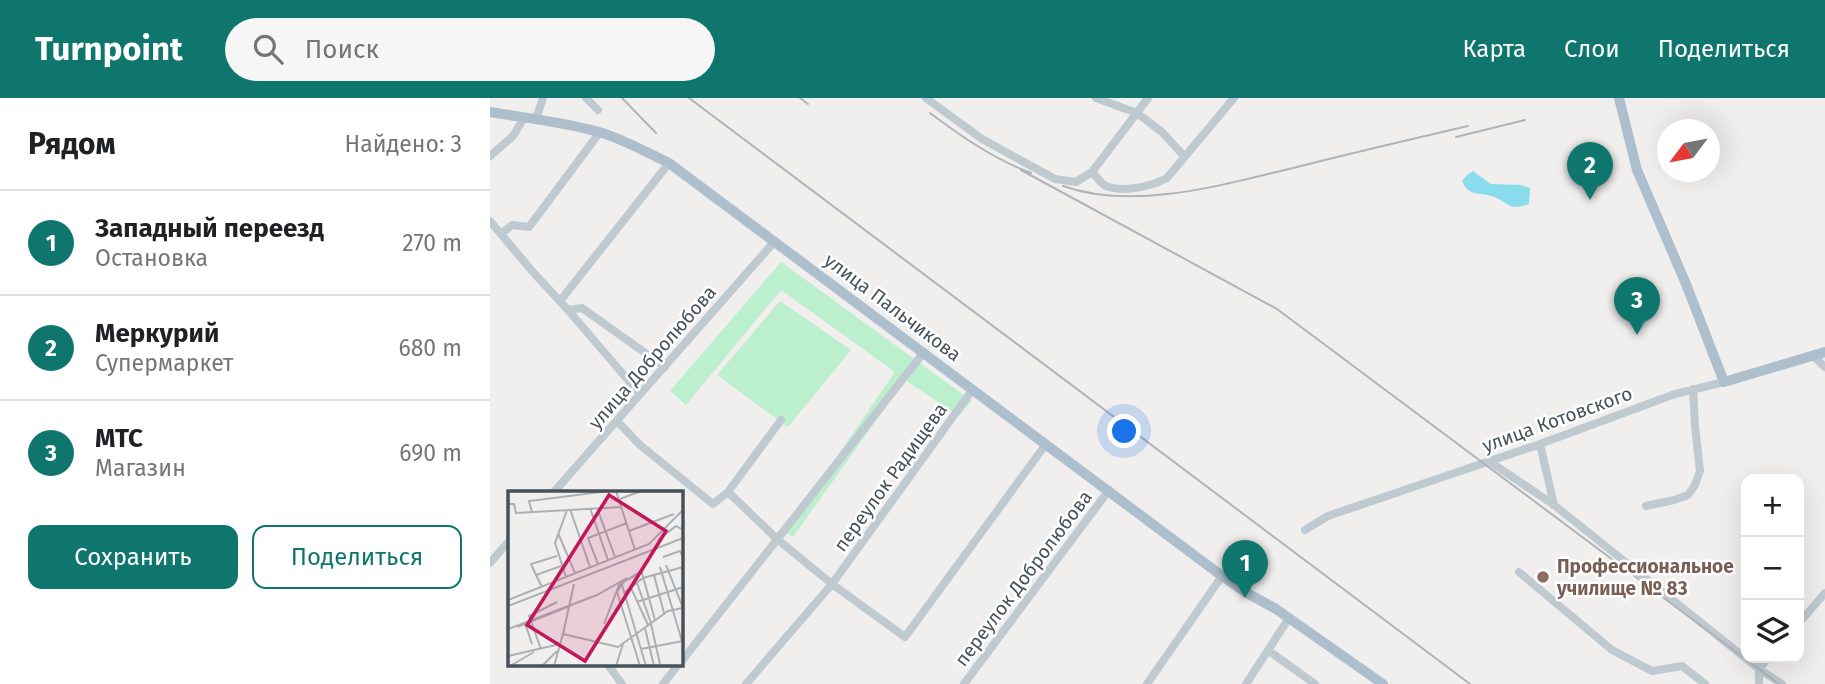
<!DOCTYPE html>
<html lang="ru">
<meta charset="utf-8">
<style>
:root{--surface:#fff;--page:#f6f6f6;--text:#202124;--muted:#757577;--line:#e0e0e0;--accent:#0f766e}
body{margin:0;font-family:"Fira Sans",sans-serif;background:var(--page);color:var(--text)}
.controls{position:absolute;right:21px;bottom:21px;display:grid;overflow:hidden;border-radius:14px;box-shadow:0 7px 28px #0002}
.controls button{width:63px;height:63px;display:grid;place-items:center;padding:0;border:0;border-bottom:2px solid var(--line);background:var(--surface);color:var(--text);font:35px sans-serif}
.compass{position:absolute;left:1167px;top:21px;width:63px;height:63px;border-radius:50%;background:var(--surface);box-shadow:0 7px 28px #0002;rotate:238deg}
.you{position:absolute;left:635px;top:334px;width:24px;height:24px;margin:-18px;border:5px solid #fff;border-radius:50%;background:#1a73e8;box-shadow:0 0 0 10px #1a73e833}
.badge{display:grid;place-items:center;width:46px;height:46px;border-radius:50%;background:var(--accent);color:#fff;font-size:23px;font-weight:700}
.pin{position:absolute;translate:-50% -58px;filter:drop-shadow(0 2px 4px #0008)}
.pin::after{content:'';position:absolute;top:37px;width:24px;height:21px;background:inherit;clip-path:polygon(0 0,100% 0,50% 100%)}
.list{margin:0;padding:0;list-style:none}
h2{display:flex;justify-content:space-between;align-items:center;height:91px;margin:0;padding:0 28px;font-size:30px}
h2 small{font-size:23px;font-weight:400;color:var(--muted)}
.list li{display:grid;grid-template-columns:46px 1fr auto;gap:21px;align-items:center;box-sizing:border-box;height:105px;padding:0 28px;border-top:2px solid var(--line)}
.list b{display:block;font-size:26px;white-space:nowrap}
.list p{margin:0;font-size:23px;white-space:nowrap;color:var(--muted)}
.list em{font-size:23px;font-style:normal;color:var(--muted)}
.actions{display:flex;gap:14px;padding:21px 28px}
.actions a{flex:1;padding:16px 0;border:2px solid var(--accent);border-radius:14px;text-align:center;font-size:24px;color:var(--accent)}
.actions .main{background:var(--accent);color:#fff}
.icon{flex:none;width:38px;height:38px;fill:none;stroke:currentColor;stroke-width:2;stroke-linecap:round;stroke-linejoin:round}
.map{position:relative;flex:none;width:1335px;height:586px;overflow:hidden}
header{display:flex;align-items:center;gap:42px;box-sizing:border-box;height:98px;padding:0 35px;background:var(--accent);color:#fff}
header strong{font-size:33px}
nav{display:flex;gap:38px;margin-inline-start:auto;font-size:24px}
.search{width:490px;height:63px;background:var(--page);display:flex;align-items:center;gap:18px;box-sizing:border-box;padding:0 24px;border-radius:38px;color:var(--muted);font-size:26px}
main{display:flex}
aside{flex:1;background:var(--surface)}
.map>svg:first-child{display:block}
</style>
<header>
<strong>Turnpoint</strong>
<div class="search"><svg class="icon" aria-label="search" viewBox="0 0 24 24"><circle cx="10" cy="10" r="6"/><path d="M15 15l6 6"/></svg>Поиск</div>
<nav><a>Карта</a><a>Слои</a><a>Поделиться</a></nav>
</header>
<main>
<aside>
<h2>Рядом<small>Найдено: 3</small></h2>
<ul class="list">
<li><span class="badge">1</span><div><b>Западный переезд</b><p>Остановка</p></div><em>270 m</em></li>
<li><span class="badge">2</span><div><b>Меркурий</b><p>Супермаркет</p></div><em>680 m</em></li>
<li><span class="badge">3</span><div><b>МТС</b><p>Магазин</p></div><em>690 m</em></li>
</ul>
<div class="actions"><a class="main">Сохранить</a><a>Поделиться</a></div>
</aside>
<div class="map">
<svg width="1335" height="586" viewBox="0 0 1335 586">
<rect width="100%" height="100%" fill="#f1eeee"/>
<path fill="#bcefcd" d="M291,164L482,303L469,318L415,282L303,439L295,434L405,274L291,192L196,307L180,293Z
M290,203L361,252L298,329L227,277Z"/>
<path fill="#89dcec" d="M983,73L1001,86L1031,87L1040,90L1039,106C1017,114 1019,103 1001,98C989,94 979,99 972,83L977,77Z"/>
<g fill="none" stroke-linecap="round" stroke-linejoin="round">
<path stroke="#bec9d0" stroke-width="8" d="M96,0L108,12
M436,0L492,41L565,81L586,84L602,74C606,78 610,84 614,87C631,96 662,88 677,80L744,0
M606,0L647,15L672,34L694,58
M46,21L53,0
M0,58L23,38L34,20
M602,74L658,0
M0,123L42,173L78,212L92,210L175,269
M12,135L22,127L39,129L110,34
M70,203L179,65
M78,212L150,296
M1322,257L1335,269
M127,323L150,347L223,406L238,394L287,441L342,486L415,539L556,346
M1050,346L1064,407
M999,363L1064,407L1269,571L1292,586
M238,394L291,322
M63,395L285,143
M1156,408L1184,402L1198,397L1205,387L1210,373L1205,328L1203,291
M815,432L838,418L1050,346L1185,296L1234,284
M0,465L19,443
M1029,474L1122,552L1162,573L1192,568L1215,586
M1309,525L1335,495
M779,553L825,586
M191,564L434,254
M118,567L132,586
M173,586L188,567
M256,586L342,486L483,291
M474,586L619,392
M657,586L732,478
M756,586L799,520
M1269,586V571L1278,560"/>
<path stroke="#adbfcd" stroke-width="10" d="M1129,0L1147,72L1196,186L1234,284L1335,254
M0,14C36,20 73,24 109,34C133,41 156,54 179,65L732,478L755,494L786,511L893,586"/>
<path stroke="#b0b4b8" stroke-width="2" d="M132,0L166,35
M199,0L980,586
M310,0L318,6
M440,15C472,39 504,61 541,75
M966,39L1035,22
M531,72L787,211L1289,586
M573,88C646,114 739,85 811,68C866,54 922,41 978,28"/>
</g>
<circle fill="#8d6e63" stroke="#fff" stroke-width="2.5" cx="1053" cy="479" r="7"/>
<g text-anchor="middle" stroke-width="5" stroke-linejoin="round" paint-order="stroke">
<g font-size="19" fill="#46525b" stroke="#fff">
<text transform="translate(403 209) rotate(37)" y="7">улица Пальчикова</text>
<text transform="translate(162 259) rotate(-49)" y="7">улица Добролюбова</text>
<text transform="translate(1067 321) rotate(-20)" y="7">улица Котовского</text>
<text transform="translate(400 379) rotate(-54)" y="7">переулок Радищева</text>
<text transform="translate(533 480) rotate(-53)" y="7">переулок Добролюбова</text>
</g>
<g font-size="19" font-weight="bold" fill="#785e54" stroke="#fff" text-anchor="start">
<text x="1067" y="475">Профессиональное<tspan x="1067" dy="22">училище № 83</tspan></text>
</g>
</g>
<g transform="translate(18 393)">
<rect width="175" height="175" fill="#f1eeee"/>
<path fill="none" stroke="#adb0b3" stroke-width="2" d="M108,0L127,59M112,8L133,0M0,13H6L8,22L114,16M82,17L100,69M89,17L107,66M62,18L82,76M24,21L21,10L101,0M121,40L166,23M50,42L67,82M150,49L168,35L175,39M155,66L172,60L175,66M90,73L80,47L119,32M158,74L175,117M152,76L174,150M28,84L23,73L49,65M146,84L156,122M58,86L47,52L59,19M129,92L143,132M114,94L138,175M34,96L28,84L53,75M123,97L140,134M116,102L135,87L175,76M0,109L141,53L175,19M129,111L175,96M0,115L175,47M17,132L24,153M96,133L111,94L130,82M143,133L152,173M9,136L62,115M137,137L146,175M0,138L89,104L119,87M55,143L66,93M33,158L21,125L49,111M133,158L175,150M0,165L52,153M2,175L26,161M34,175L49,160M46,175L55,143L110,156L160,120L175,117M108,175L115,153M132,175L109,101L116,90L134,82L147,129"/>
<path fill="#c2185b" fill-opacity="0.15" stroke="#c2185b" stroke-width="3.5" d="M101,4L158,40L77,170L19,134Z"/>
<rect width="175" height="175" fill="none" stroke="#46525b" stroke-width="3.5"/>
</g>
</svg>
<div class="controls">
<button>+</button>
<button>−</button>
<button><svg class="icon" aria-label="layers" viewBox="0 0 24 24"><path d="M12 4l9 5-9 5-9-5zM3 14l9 5 9-5"/></svg></button>
</div>
<svg class="compass" viewBox="-18 -18 36 36"><path d="M0-13l5 13h-10z" fill="#e53935"/><path d="M0 13l5-13h-10z" fill="#757577"/></svg>
<div class="you"></div>
<div class="pin badge" style="left:755px;top:500px">1</div>
<div class="pin badge" style="left:1100px;top:102px">2</div>
<div class="pin badge" style="left:1147px;top:237px">3</div>
</div>
</main>
